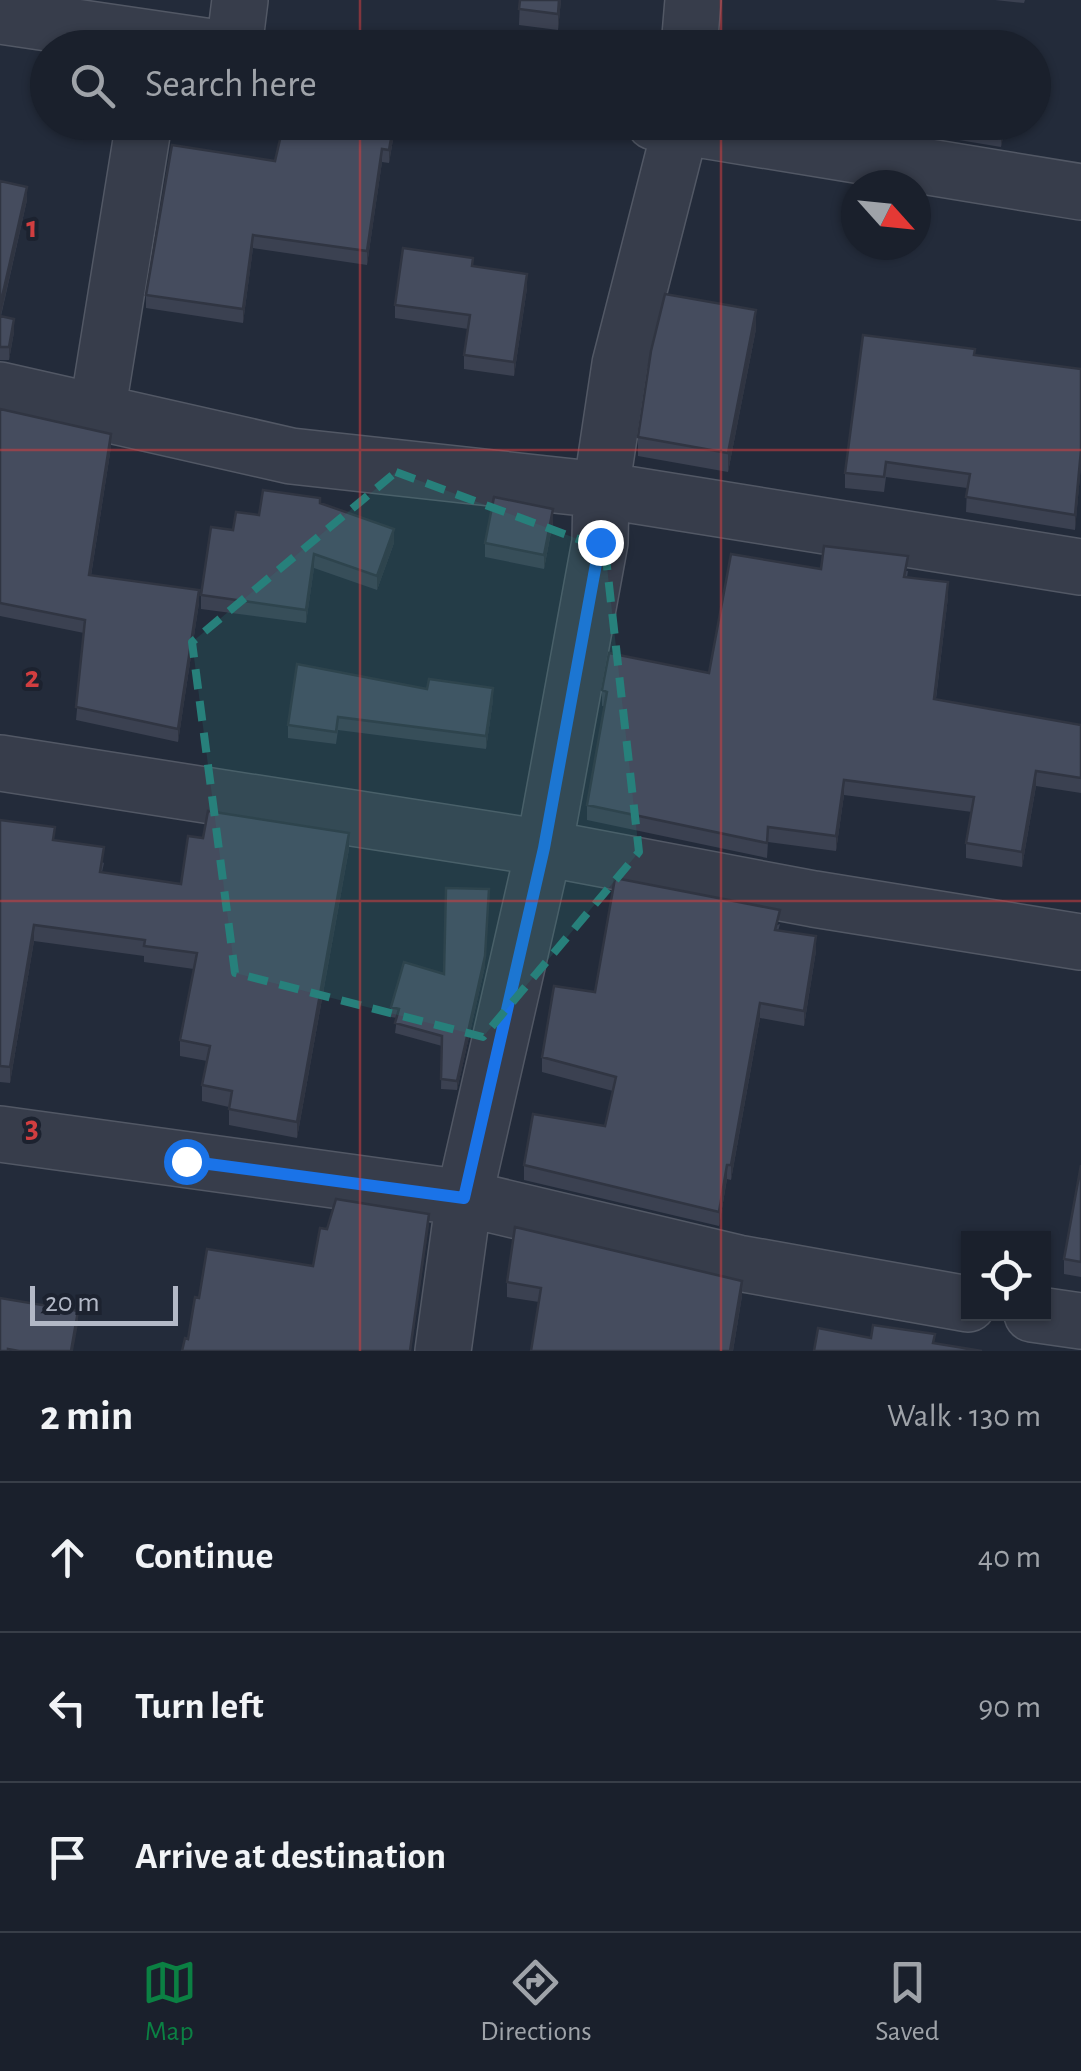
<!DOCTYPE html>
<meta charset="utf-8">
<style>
:root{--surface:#1a202c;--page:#272d38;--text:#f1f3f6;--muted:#9fa3a9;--line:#383e48;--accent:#0b8043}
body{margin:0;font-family:"Alegreya Sans",sans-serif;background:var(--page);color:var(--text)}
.controls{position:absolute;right:30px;bottom:30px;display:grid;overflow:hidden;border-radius:0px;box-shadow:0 2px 8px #0004}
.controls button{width:90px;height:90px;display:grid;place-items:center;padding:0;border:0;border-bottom:2px solid var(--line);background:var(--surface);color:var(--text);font:50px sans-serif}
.compass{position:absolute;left:841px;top:170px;width:90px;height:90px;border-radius:50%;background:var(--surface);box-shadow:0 2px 8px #0004;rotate:117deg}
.scale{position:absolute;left:30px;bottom:25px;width:148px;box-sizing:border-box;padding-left:10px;border:5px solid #b2b8c6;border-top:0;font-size:28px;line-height:35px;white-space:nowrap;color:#b2b8c6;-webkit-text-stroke:8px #1c222f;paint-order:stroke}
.stop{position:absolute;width:30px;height:30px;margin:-22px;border:8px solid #1a73e8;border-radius:50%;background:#fff}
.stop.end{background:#1a73e8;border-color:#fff;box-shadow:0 2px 10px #0008}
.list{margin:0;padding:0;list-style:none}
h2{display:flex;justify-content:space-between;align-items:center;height:130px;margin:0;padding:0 40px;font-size:42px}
h2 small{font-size:32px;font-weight:400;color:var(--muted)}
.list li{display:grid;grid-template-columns:65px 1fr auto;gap:30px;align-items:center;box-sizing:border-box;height:150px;padding:0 40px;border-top:2px solid var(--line)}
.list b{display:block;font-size:38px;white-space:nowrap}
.list em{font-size:32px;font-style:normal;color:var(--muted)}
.icon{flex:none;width:55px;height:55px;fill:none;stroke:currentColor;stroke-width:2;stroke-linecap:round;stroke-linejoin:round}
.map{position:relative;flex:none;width:1081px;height:1351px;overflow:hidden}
.search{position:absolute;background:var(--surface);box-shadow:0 2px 8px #0004;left:30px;right:30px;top:30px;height:110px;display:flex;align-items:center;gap:25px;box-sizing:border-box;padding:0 35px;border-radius:55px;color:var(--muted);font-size:38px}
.sheet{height:580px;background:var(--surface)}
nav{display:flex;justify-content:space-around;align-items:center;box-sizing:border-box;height:140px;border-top:2px solid var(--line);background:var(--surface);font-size:28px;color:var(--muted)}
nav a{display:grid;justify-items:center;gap:5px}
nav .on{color:var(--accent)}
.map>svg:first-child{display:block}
</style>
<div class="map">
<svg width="1081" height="1351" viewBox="0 0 1081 1351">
<rect width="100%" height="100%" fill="#232b3a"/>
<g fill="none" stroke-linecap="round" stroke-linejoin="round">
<g stroke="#525865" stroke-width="58">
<path id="street" d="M0,16L218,48
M234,48L240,0
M689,48L693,0
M654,122L1081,192
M0,390L291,456L601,490L1081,567
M97,413L144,122
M0,763L544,848L814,899L1081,942
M0,1134L464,1198L738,1263L968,1304
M1032,1314L1081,1321
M443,1351L464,1198L544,848L600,542L601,490L620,364L682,122"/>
</g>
<use href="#street" stroke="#373d4b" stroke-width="55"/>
</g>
<path fill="#3b4151" d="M520,0H561L558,30L519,25Z
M995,0H1025L1024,3Z
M396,122L389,163L382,162L367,265L253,248L243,323L146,308V295L275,161Z
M947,122H1006L1001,147L947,138Z
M0,181L27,200L1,316L14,332L9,360H0Z
M473,266L527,288L514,376L464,369V355L468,329L395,318V305Z
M756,329L728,472L638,456V437Z
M975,355L1081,369V465L1075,530L966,512L967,488L886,477L884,492L845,488V473Z
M0,409L111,447L91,576L199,603L178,742L76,720L84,633L0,616Z
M320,503L394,543L377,590L314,568L306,623L201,609V595L259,515Z
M553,522L544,569L485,557V543Z
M821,569L908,571L907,577L948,597L936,699L1081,725V793L1036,786L1022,867L966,858V843L972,812L844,795L836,851L768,842L767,858L587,820V805L605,706H602V690L709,673Z
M427,689L493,700L486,749L338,730L336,744L288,738V725Z
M0,820L55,840L104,863L102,872L181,884L349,849L297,1138L229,1125V1107L202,1101V1085L207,1061L180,1056V1040L194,969L144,962V956L34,941L10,1083L0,1082Z
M780,924L778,931L816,951L804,1026L760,1018L731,1180L727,1179L719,1226L524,1180V1165L605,1126L613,1091L542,1072V1057L595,992Z
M485,966L457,1090L441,1089L442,1046L395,1033L397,1018L391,1017V1007L444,974Z
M1081,1165V1277L1064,1274V1259Z
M507,1282L742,1296L733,1351H531L539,1302L507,1297Z"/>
<path fill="#303542" d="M559,0H561L558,30V14Z
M394,122H396L389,163V150Z
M1003,122H1006L1001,147V133Z
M382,149V162L367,265V251Z
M27,187V200L0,319V306Z
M253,235V248L243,323V309Z
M527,274V288L514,376V362Z
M756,310V329L728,472V453Z
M14,319V332L9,360V347Z
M111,434V447L89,588V575Z
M1081,450V465L1075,530V515Z
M553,509V522L544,569V555Z
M394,529V543L377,590V576Z
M314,554V568L306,623V610Z
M948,582V597L934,714V699Z
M199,590V603L178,742V729Z
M493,688V700L486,749V736Z
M1036,771V786L1022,867V852Z
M844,780V795L836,851V836Z
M349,833V849L297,1138V1122Z
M489,889L485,966L457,1090V1081Z
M34,925V941L10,1083V1067Z
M816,936V951L804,1026V1011Z
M760,1003V1018L731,1180V1165Z
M727,1165V1179L719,1226V1212Z
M429,1214V1226L411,1351H410Z
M742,1281V1296L733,1351H730Z
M78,1311V1324L73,1351H71Z"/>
<path fill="#454c5e" stroke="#303542" stroke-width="2.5" d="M520,0H559L558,14L519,9Z
M284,122H394L389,150L382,149L367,251L253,235L243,309L146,295L172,145L275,161Z
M947,122H1003L1001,133L947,125Z
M0,181L27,187L0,306Z
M403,248L473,258L472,266L527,274L514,362L464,355L470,315L395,305Z
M665,294L756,310L728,453L638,437L651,351Z
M0,316L14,319L9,347H0Z
M863,335L975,349L974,355L1081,369V450L1075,515L966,497L970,474L886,462L884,477L845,473Z
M0,409L111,434L89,575L199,590L178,729L76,707L85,620L0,603Z
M263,490L320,498V503L394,529L377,576L314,554L306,610L201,595L211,527L233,530L236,512L259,515Z
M494,497L553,509L544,555L485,543Z
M824,546L908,556L904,577L948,582L934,699L1081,725V778L1036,771L1022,852L966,843L974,797L844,780L836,836L768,827L767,843L587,805L607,692L602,690L609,653L709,673L731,554L821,569Z
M297,664L427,689L429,679L493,688L486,736L338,717L336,732L288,725Z
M208,811L349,833L297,1122L229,1109L232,1091L202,1085L210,1046L180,1040L197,953L144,946L145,940L34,925L10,1067L0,1066V820L55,827L53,840L104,847L100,872L181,884L188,836L203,838Z
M615,878L780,910L775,930L816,936L804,1011L760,1003L731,1165H727L719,1212L524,1165L533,1114L605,1126L616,1077L542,1057L554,986L595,992Z
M446,888L489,889L485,956L457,1081L441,1079L442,1036L395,1023L399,1009L391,1007L404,962L444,974Z
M1081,1165V1262L1064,1259Z
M336,1199L429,1214L410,1351H182L185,1338L188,1339L195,1297L199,1298L207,1249L313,1266L320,1228L327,1229Z
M515,1227L742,1281L730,1351H531L541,1288L507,1282Z
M0,1298L78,1311L71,1351H19L8,1349V1351H0Z
M873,1325L935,1334L933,1343L982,1351H814L818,1328L871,1338Z"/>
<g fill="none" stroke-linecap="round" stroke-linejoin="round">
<path stroke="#1a73e8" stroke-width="12" d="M186,1161L464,1198L544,848L600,542"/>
</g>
<path fill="#27807b" fill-opacity="0.2" stroke="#27807b" stroke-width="8" stroke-dasharray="20 12" stroke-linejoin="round" d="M396,472L605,549L639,852L483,1037L235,973L192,642Z"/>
<path fill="none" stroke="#d13e40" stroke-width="2.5" stroke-opacity="0.55" d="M360,0V48M721,0V48M360,122V1351M721,122V1351M0,450H1081M0,901H1081"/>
<g font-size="32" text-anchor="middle" font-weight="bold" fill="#d13e40" stroke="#1c222f" stroke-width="8" stroke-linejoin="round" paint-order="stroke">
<text x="32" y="237">1</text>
<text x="32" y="687">2</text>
<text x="32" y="1137">3</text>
</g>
</svg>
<div class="controls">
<button><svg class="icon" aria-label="locate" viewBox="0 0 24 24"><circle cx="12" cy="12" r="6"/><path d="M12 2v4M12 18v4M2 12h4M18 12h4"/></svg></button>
</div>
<svg class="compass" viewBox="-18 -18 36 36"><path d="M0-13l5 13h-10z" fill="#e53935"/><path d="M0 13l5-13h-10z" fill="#9fa3a9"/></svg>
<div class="scale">20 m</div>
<div class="stop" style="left:186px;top:1161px"></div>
<div class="stop end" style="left:600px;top:542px"></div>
<div class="search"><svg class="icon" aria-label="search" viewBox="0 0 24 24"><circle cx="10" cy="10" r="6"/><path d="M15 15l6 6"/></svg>Search here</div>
</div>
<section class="sheet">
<h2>2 min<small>Walk · 130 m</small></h2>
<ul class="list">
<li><svg class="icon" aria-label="ahead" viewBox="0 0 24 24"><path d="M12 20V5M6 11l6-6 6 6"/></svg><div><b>Continue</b></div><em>40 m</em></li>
<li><svg class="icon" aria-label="left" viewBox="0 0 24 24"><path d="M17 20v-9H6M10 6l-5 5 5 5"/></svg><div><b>Turn left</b></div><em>90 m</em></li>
<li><svg class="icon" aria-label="arrive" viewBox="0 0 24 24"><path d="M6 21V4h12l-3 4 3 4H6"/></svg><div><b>Arrive at destination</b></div></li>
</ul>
</section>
<nav>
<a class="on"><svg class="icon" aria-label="map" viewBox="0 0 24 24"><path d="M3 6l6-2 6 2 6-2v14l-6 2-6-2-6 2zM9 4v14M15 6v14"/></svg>Map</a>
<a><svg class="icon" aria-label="directions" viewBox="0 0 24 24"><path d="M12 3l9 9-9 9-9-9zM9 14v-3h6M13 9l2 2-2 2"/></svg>Directions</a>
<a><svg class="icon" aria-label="saved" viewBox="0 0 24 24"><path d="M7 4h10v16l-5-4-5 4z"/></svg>Saved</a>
</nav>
